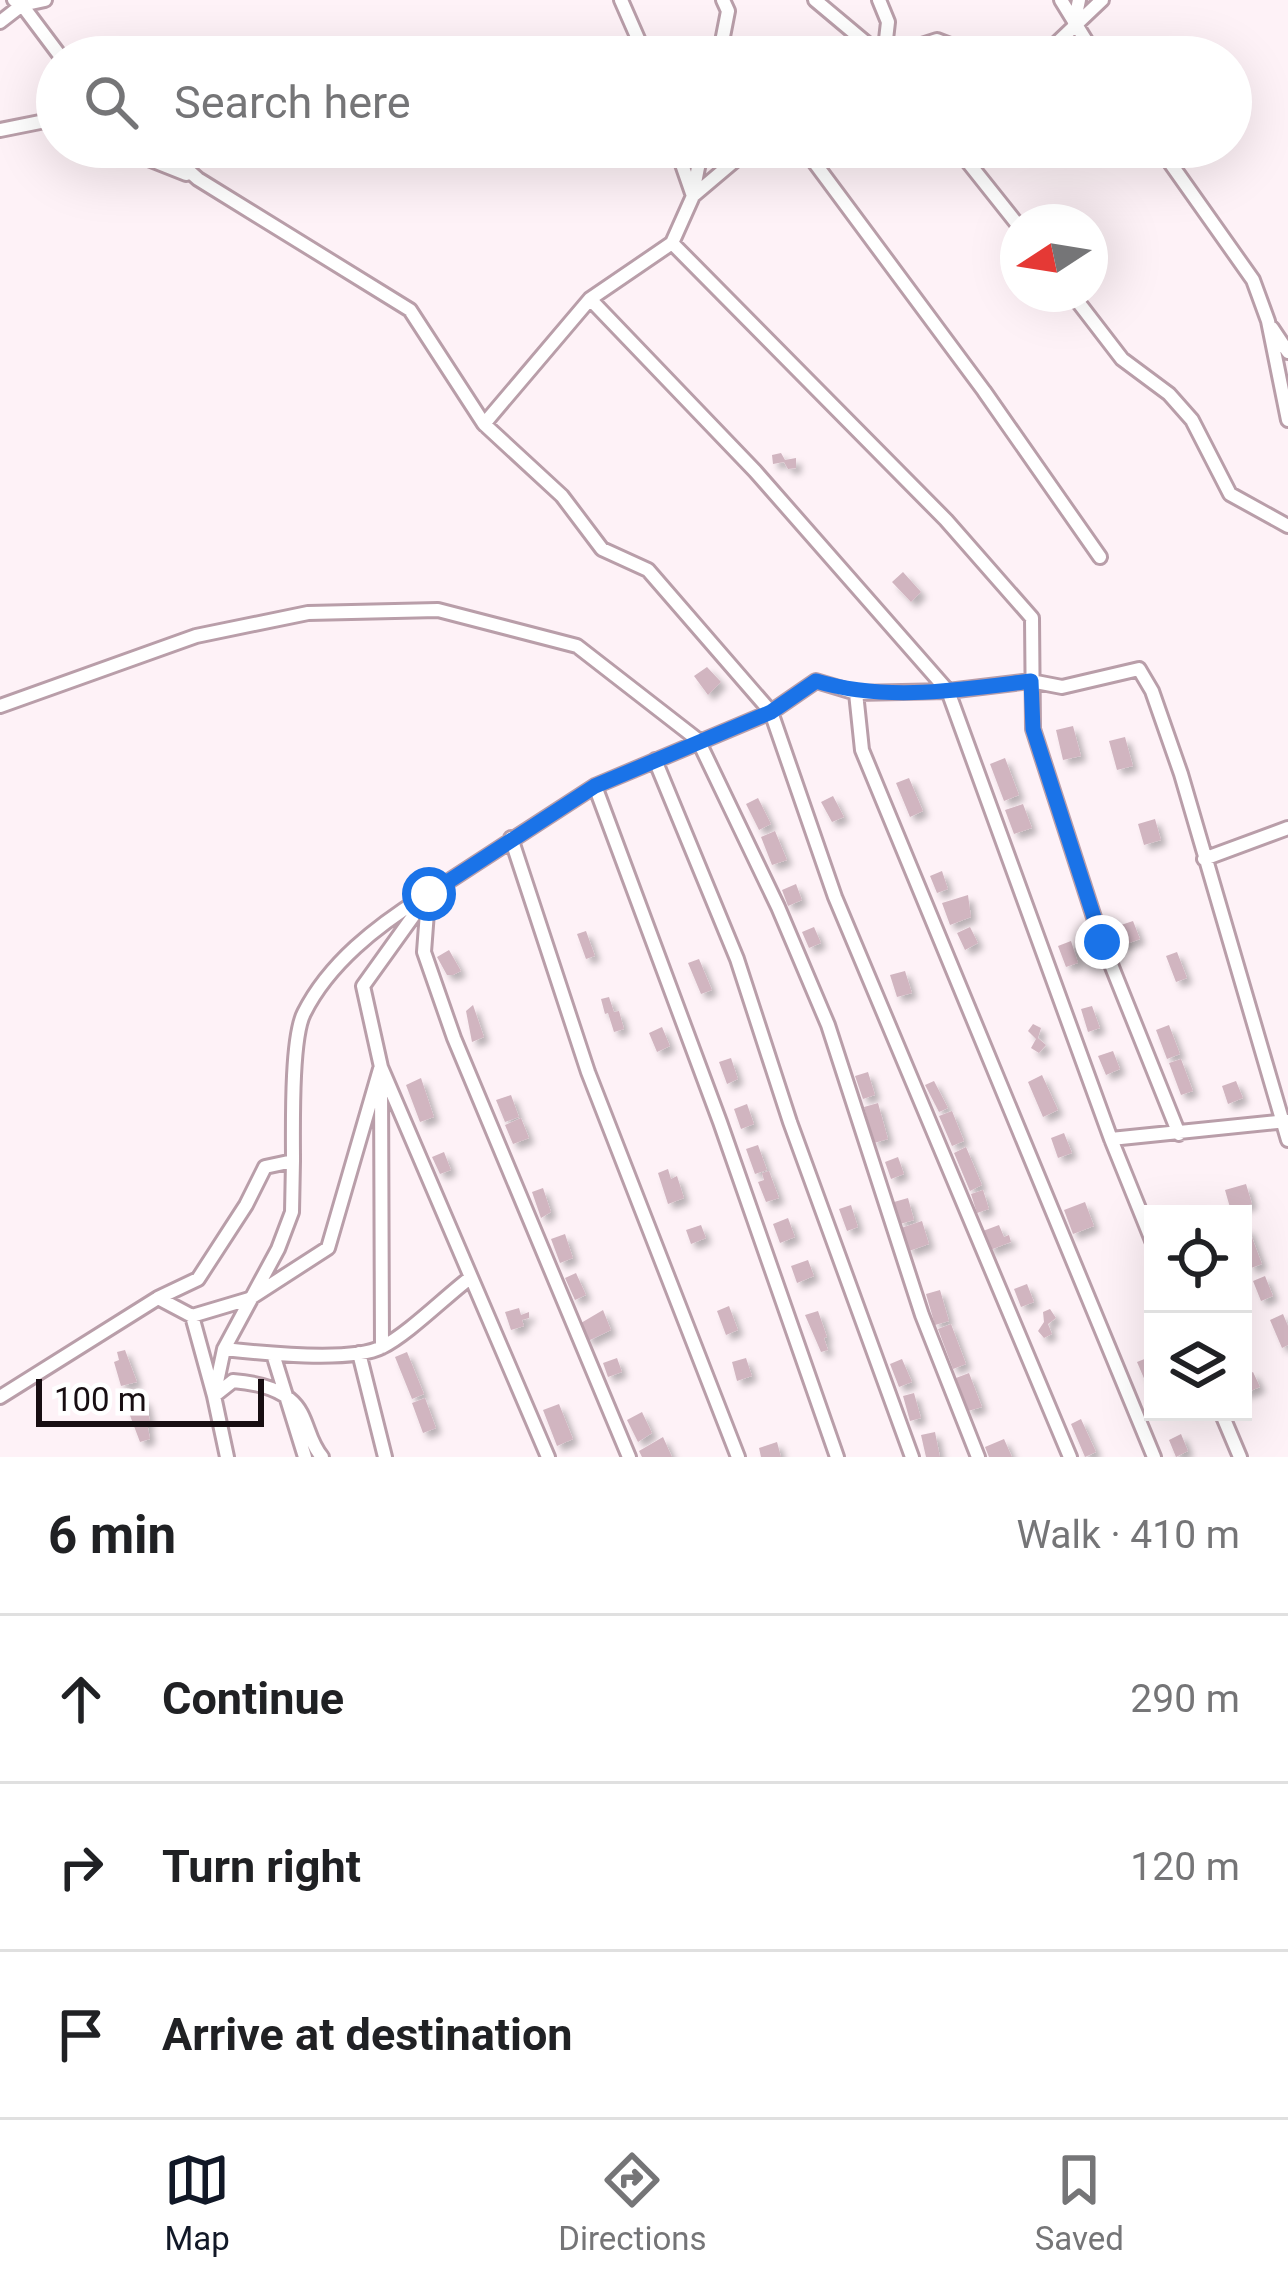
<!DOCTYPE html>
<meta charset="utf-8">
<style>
:root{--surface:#fff;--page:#f6f6f6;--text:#202124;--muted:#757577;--line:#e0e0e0;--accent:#111827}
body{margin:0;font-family:Roboto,sans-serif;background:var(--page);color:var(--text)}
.controls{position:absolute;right:36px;bottom:36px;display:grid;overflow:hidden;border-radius:0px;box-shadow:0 12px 48px #0002}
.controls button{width:108px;height:108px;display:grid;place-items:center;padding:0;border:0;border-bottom:3px solid var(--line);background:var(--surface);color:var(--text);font:60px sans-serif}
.compass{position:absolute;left:1000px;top:204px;width:108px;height:108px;border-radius:50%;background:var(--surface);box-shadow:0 12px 48px #0002;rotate:258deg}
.scale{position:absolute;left:36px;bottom:30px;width:228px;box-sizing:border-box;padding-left:12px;border:6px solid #180e12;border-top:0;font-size:33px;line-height:42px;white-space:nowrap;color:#180e12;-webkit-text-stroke:9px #fff;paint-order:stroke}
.stop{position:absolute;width:36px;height:36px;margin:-27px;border:9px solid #1a73e8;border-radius:50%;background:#fff}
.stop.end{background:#1a73e8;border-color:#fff;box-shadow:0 3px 12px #0008}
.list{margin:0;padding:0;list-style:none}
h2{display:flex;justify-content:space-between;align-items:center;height:156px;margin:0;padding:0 48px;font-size:51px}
h2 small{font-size:39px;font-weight:400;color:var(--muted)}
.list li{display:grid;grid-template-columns:78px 1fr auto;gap:36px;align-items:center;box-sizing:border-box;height:168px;padding:0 48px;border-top:3px solid var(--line)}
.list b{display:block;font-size:45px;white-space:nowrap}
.list em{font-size:39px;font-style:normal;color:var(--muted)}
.icon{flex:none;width:66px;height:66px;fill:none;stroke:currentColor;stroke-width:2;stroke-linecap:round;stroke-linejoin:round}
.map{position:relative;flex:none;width:1288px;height:1457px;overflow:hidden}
.search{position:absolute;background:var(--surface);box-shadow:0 12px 48px #0002;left:36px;right:36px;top:36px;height:132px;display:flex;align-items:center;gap:30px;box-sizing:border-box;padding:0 42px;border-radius:66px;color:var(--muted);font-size:45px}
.sheet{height:660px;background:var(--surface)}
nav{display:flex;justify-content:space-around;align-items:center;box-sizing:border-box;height:168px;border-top:3px solid var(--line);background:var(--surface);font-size:33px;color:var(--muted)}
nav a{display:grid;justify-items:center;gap:6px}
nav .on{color:var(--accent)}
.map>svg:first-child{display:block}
</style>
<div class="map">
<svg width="1288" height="1457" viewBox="0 0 1288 1457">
<defs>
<filter id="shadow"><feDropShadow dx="5.5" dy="5.5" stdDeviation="3" flood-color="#0004"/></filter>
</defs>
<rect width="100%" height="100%" fill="#fef2f7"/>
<path fill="#d1b5c0" filter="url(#shadow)" d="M781,453L785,460L796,458V468L788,469L784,462L773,464L772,455Z
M903,572L921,592L911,602L892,582Z
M707,667L721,682L708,695L694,676Z
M1073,726L1081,756L1063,760L1056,730Z
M1125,737L1133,766L1117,770L1109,741Z
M1005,758L1019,795L1004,801L990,764Z
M909,778L923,811L910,817L896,783Z
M833,796L844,817L832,822L821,802Z
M758,798L771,824L759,830L746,804Z
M1023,804L1032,828L1014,834L1005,810Z
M1155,819L1161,840L1144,845L1138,824Z
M775,831L787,860L772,865L761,837Z
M942,871L948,889L937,893L930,876Z
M796,884L802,900L788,906L782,890Z
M968,895L971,917L950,925L942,903Z
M1133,921L1140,939L1121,946L1115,927Z
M814,927L821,943L809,948L802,932Z
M970,927L978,943L965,950L957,933Z
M586,931L595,956L586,959L577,934Z
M1071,941L1078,963L1066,967L1058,946Z
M449,950L461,971L453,975H447L437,957Z
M1177,952L1187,978L1176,982L1166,956Z
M699,959L712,990L701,994L688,963Z
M905,971L912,993L897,997L890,975Z
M609,997L614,1012L619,1011L624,1029L614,1032L608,1013L605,1014L601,999Z
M473,1005L484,1037L472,1042L466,1011Z
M1092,1006L1100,1028L1088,1032L1081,1009Z
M1033,1024L1041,1028L1038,1038L1046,1045L1039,1053L1031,1048L1036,1039L1028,1031Z
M1169,1025L1180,1054L1167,1059L1156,1030Z
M662,1027L670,1046L657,1052L649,1033Z
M1113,1051L1120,1069L1106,1075L1098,1056Z
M731,1058L738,1079L727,1084L719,1062Z
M1181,1059L1193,1091L1181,1095L1169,1063Z
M868,1072L875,1095L863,1099L855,1076Z
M1042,1075L1058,1110L1043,1117L1028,1082Z
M421,1078L434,1117L420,1122L406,1085Z
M934,1081L948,1108L939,1112L925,1085Z
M1236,1081L1243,1098L1228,1104L1222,1086Z
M511,1095L519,1117L505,1122L496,1100Z
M878,1103L888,1139L874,1143L864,1107Z
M747,1104L754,1124L741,1129L734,1109Z
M952,1111L964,1141L952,1146L939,1116Z
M521,1118L529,1138L513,1144L505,1125Z
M1064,1133L1072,1153L1058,1158L1051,1138Z
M758,1145L767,1170L755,1174L746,1149Z
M966,1147L982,1185L970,1191L954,1153Z
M444,1152L451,1170L440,1174L432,1157Z
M898,1157L904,1174L891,1179L885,1162Z
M668,1169L671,1179L677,1176L684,1198L668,1204L658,1173Z
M769,1171L779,1198L766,1202L758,1182L764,1180L762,1173Z
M1246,1184L1252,1204L1231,1211L1225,1190Z
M543,1188L551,1212L541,1218L532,1192Z
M983,1190L989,1209L977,1213L971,1194Z
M908,1198L914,1220L900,1224L894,1202Z
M1085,1202L1094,1226L1073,1234L1064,1210Z
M851,1205L858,1227L847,1231L839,1209Z
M788,1218L795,1237L780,1243L773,1224Z
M922,1221L929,1244L909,1251L901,1228Z
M701,1225L706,1238L691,1244L686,1230Z
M999,1225L1004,1237L1009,1235L1011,1242L990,1250L983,1231Z
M1248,1227L1262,1264L1251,1268L1243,1248V1229Z
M565,1234L573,1258L560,1263L551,1239Z
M808,1260L814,1276L797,1283L791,1266Z
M576,1273L586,1295L575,1300L565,1278Z
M1265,1276L1273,1296L1261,1301L1253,1281Z
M1027,1284L1034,1302L1021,1307L1014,1289Z
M940,1290L949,1321L935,1325L926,1294Z
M729,1306L738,1330L726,1335L717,1311Z
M519,1308L521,1315L529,1312V1318L522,1320L524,1326L511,1330L505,1312Z
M1050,1309L1056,1318L1048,1324L1052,1334L1044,1338L1038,1331L1044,1322L1043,1312Z
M603,1310L611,1330L588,1341L581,1323Z
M818,1311L827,1337L824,1338L828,1350L821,1352L805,1315Z
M1283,1314L1288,1326V1345L1282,1348L1270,1320Z
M951,1324L966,1364L953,1369L938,1329Z
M125,1350L137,1382L121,1386L114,1362L119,1360L117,1352Z
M407,1352L424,1394L412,1399L395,1357Z
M617,1358L622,1372L608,1377L603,1363Z
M746,1358L752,1376L737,1381L732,1362Z
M1147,1358L1153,1372V1389L1149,1390L1137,1362Z
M902,1359L912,1382L899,1387L890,1364Z
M1253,1372L1260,1387L1243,1394V1377Z
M969,1373L982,1407L968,1411L956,1378Z
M914,1393L921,1418L910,1421L903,1396Z
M139,1394L140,1400L145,1399L150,1421L147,1422L150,1439L140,1442L126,1405L132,1404L130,1397Z
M425,1398L436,1428L423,1433L412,1403Z
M559,1404L573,1439L557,1446L543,1410Z
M642,1412L652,1433L638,1442L627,1420Z
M1081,1419L1096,1452L1085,1457L1071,1424Z
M935,1432L940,1457H926L921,1435Z
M1181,1434L1188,1451L1176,1457L1169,1440Z
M663,1437L672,1457H642L639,1451Z
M1004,1439L1012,1457H989L985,1447Z
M777,1442L781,1457H761L759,1448Z"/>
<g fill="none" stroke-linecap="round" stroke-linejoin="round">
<g stroke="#b99ea9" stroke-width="18">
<path id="street" d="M14,0L22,5L61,57
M621,0L646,57
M815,0L883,57
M879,0L888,22L884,57
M1061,0L1096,57
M0,22L22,5L45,0
M1074,24L1079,0
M719,57L728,11L723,0
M884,57L937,40L981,57
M1042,57L1102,0
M0,130L50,120L57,123
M118,147L186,174
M162,147L198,179L410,310L484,424
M676,147L693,196
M751,147L693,196L672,243L590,299L484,424L562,496L602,549L648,570L771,712L835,897L1070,1457
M803,147L984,391L1100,557
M956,147L1018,225
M1159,147L1253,280L1268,321L1288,420
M693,193L702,147
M672,243L946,520L1032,618L1033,729L1102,942L1179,1134
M1072,294L1122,359L1169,394L1192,420L1230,494L1288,526
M590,299L755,471L948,691L1111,1139L1153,1243
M1272,328L1288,352
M856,693L862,750L1154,1457
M0,706L196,636L308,613L438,610L577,646L698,740L778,907L828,1025L922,1315L978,1457
M655,760L737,959L790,1122L912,1457
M595,786L720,1122L837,1457
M511,838L588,1072L738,1457
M1204,859L1288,828
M428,899L424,952L454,1038L629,1457
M381,1081L382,1347
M1111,1139L1287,1121
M158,1298L192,1316L249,1299L328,1248L380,1069
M192,1316L214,1396L233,1381C258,1383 288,1389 301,1413C309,1428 310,1443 322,1457
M224,1349C260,1353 351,1363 382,1347C407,1335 446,1296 470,1278
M359,1353L385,1457
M273,1354L305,1457
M0,1397L158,1298L198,1279L246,1205L265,1167L293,1161C293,1129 291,1038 304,1013C329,963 377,926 423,897
M1221,1412L1240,1457
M227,1457L214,1396L224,1349L278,1249L292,1212L293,1161
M548,1457L381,1067L363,986L429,894L595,786L771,712L816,681L856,693L948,691L1031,681L1062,687L1139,669L1152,691L1181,774L1288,1140"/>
</g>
<use href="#street" stroke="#fff" stroke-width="12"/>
</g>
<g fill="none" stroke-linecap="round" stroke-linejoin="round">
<path stroke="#1a73e8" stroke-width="15" d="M429,894L595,786L771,712L816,681C886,702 959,690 1031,681L1033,729L1102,942"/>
</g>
</svg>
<div class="controls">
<button><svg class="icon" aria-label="locate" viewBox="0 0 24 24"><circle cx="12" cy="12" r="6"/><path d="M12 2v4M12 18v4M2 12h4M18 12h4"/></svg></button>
<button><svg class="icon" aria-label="layers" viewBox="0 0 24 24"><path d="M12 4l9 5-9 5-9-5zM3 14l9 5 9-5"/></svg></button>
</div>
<svg class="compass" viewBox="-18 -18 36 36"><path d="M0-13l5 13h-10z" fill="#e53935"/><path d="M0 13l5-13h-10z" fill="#757577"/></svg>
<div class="scale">100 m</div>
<div class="stop" style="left:429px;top:894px"></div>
<div class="stop end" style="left:1102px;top:942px"></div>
<div class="search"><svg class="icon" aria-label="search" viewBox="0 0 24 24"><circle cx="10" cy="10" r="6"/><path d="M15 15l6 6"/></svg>Search here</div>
</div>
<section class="sheet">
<h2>6 min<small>Walk · 410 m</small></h2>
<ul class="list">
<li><svg class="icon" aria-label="ahead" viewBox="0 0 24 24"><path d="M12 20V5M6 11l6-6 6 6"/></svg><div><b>Continue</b></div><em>290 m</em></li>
<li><svg class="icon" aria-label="right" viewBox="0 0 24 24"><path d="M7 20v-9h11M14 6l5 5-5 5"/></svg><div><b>Turn right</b></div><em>120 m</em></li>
<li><svg class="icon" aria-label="arrive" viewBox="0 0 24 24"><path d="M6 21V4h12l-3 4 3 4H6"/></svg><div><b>Arrive at destination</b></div></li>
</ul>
</section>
<nav>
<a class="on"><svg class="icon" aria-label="map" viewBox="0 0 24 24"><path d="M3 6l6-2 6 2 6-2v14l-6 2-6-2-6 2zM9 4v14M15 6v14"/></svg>Map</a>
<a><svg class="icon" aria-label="directions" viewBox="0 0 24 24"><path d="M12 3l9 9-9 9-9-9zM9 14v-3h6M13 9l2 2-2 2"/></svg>Directions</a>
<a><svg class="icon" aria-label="saved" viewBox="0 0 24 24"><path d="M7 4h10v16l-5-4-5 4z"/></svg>Saved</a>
</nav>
